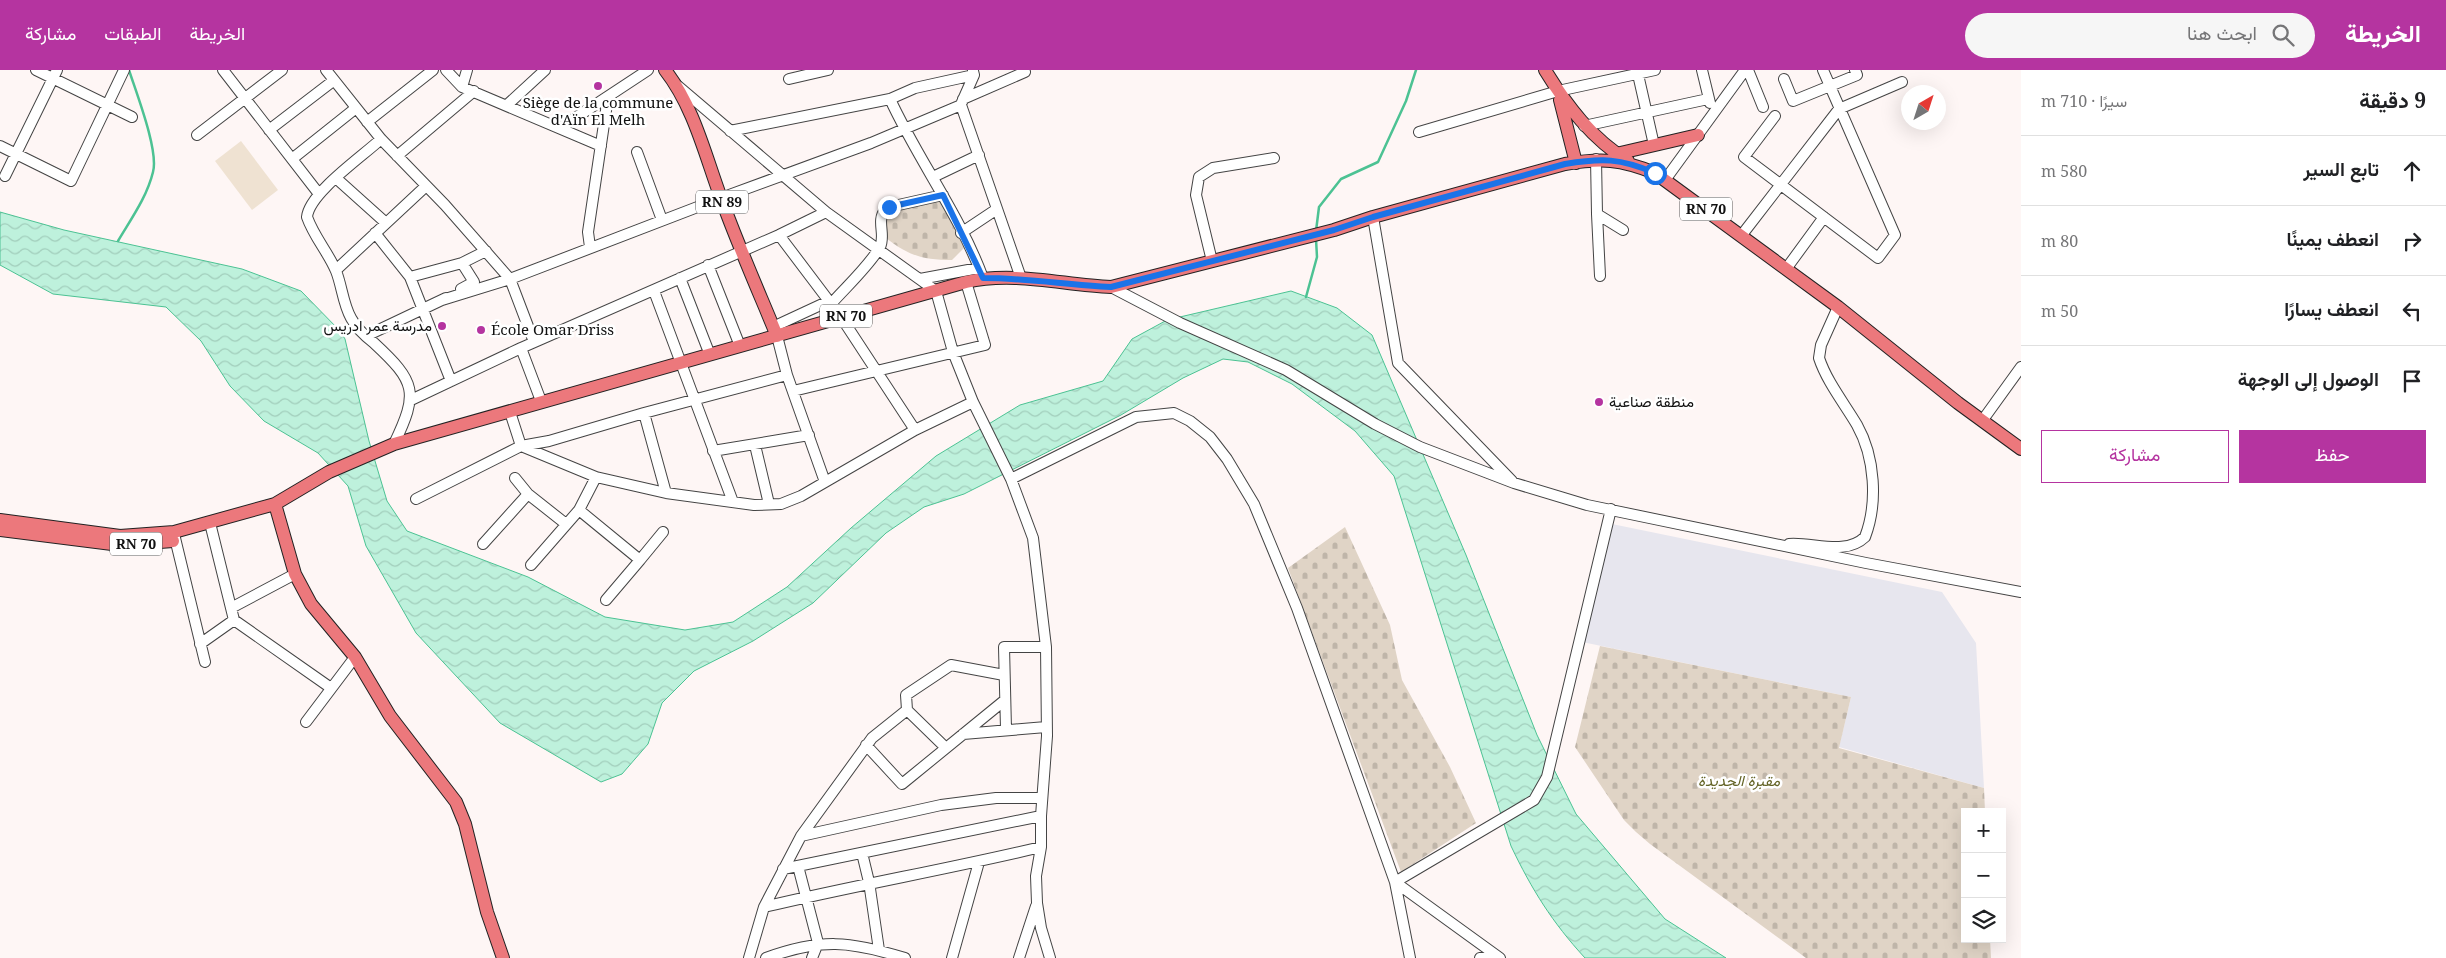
<!DOCTYPE html>
<html lang="ar">
<meta charset="utf-8">
<style>
:root{--surface:#fff;--page:#f6f6f6;--text:#202124;--muted:#757577;--line:#e0e0e0;--accent:#b534a0}
body{margin:0;font-family:"Noto Serif",Vazirmatn,serif;background:var(--page);color:var(--text);direction:rtl}
.controls{position:absolute;right:15px;bottom:15px;display:grid;overflow:hidden;border-radius:0px;box-shadow:0 5px 20px #0002}
.controls button{width:45px;height:45px;display:grid;place-items:center;padding:0;border:0;border-bottom:1px solid var(--line);background:var(--surface);color:var(--text);font:25px sans-serif}
.compass{position:absolute;left:1901px;top:15px;width:45px;height:45px;border-radius:50%;background:var(--surface);box-shadow:0 5px 20px #0002;rotate:39deg}
.stop{position:absolute;width:15px;height:15px;margin:-11px;border:4px solid #1a73e8;border-radius:50%;background:#fff}
.stop.end{background:#1a73e8;border-color:#fff;box-shadow:0 1px 5px #0008}
.list{margin:0;padding:0;list-style:none}
h2{display:flex;justify-content:space-between;align-items:center;height:65px;margin:0;padding:0 20px;font-size:21px}
h2 small{font-size:16px;font-weight:400;color:var(--muted)}
.list li{display:grid;grid-template-columns:32px 1fr auto;gap:15px;align-items:center;box-sizing:border-box;height:70px;padding:0 20px;border-top:1px solid var(--line)}
.list b{display:block;font-size:19px;white-space:nowrap}
.list em{font-size:16px;font-style:normal;color:var(--muted)}
.actions{display:flex;gap:10px;padding:15px 20px}
.actions a{flex:1;padding:11px 0;border:1px solid var(--accent);border-radius:0px;text-align:center;font-size:18px;color:var(--accent)}
.actions .main{background:var(--accent);color:#fff}
.icon{flex:none;width:28px;height:28px;fill:none;stroke:currentColor;stroke-width:2;stroke-linecap:round;stroke-linejoin:round}
.map{position:relative;flex:none;width:2021px;height:888px;overflow:hidden;direction:ltr}
header{display:flex;align-items:center;gap:30px;box-sizing:border-box;height:70px;padding:0 25px;background:var(--accent);color:#fff}
header strong{font-size:24px}
nav{display:flex;gap:28px;margin-inline-start:auto;font-size:18px}
.search{width:350px;height:45px;background:var(--page);display:flex;align-items:center;gap:12px;box-sizing:border-box;padding:0 18px;border-radius:28px;color:var(--muted);font-size:19px}
main{display:flex}
aside{flex:1;background:var(--surface)}
.map>svg:first-child{display:block}
</style>
<header>
<strong>الخريطة</strong>
<div class="search"><svg class="icon" aria-label="search" viewBox="0 0 24 24"><circle cx="10" cy="10" r="6"/><path d="M15 15l6 6"/></svg>ابحث هنا</div>
<nav><a>الخريطة</a><a>الطبقات</a><a>مشاركة</a></nav>
</header>
<main>
<aside>
<h2>9 دقيقة<small>سيرًا · 710 m</small></h2>
<ul class="list">
<li><svg class="icon" aria-label="ahead" viewBox="0 0 24 24"><path d="M12 20V5M6 11l6-6 6 6"/></svg><div><b>تابع السير</b></div><em>580 m</em></li>
<li><svg class="icon" aria-label="right" viewBox="0 0 24 24"><path d="M7 20v-9h11M14 6l5 5-5 5"/></svg><div><b>انعطف يمينًا</b></div><em>80 m</em></li>
<li><svg class="icon" aria-label="left" viewBox="0 0 24 24"><path d="M17 20v-9H6M10 6l-5 5 5 5"/></svg><div><b>انعطف يسارًا</b></div><em>50 m</em></li>
<li><svg class="icon" aria-label="arrive" viewBox="0 0 24 24"><path d="M6 21V4h12l-3 4 3 4H6"/></svg><div><b>الوصول إلى الوجهة</b></div></li>
</ul>
<div class="actions"><a class="main">حفظ</a><a>مشاركة</a></div>
</aside>
<div class="map">
<svg width="2021" height="888" viewBox="0 0 2021 888">
<defs>
<pattern id="cemetery-stones" width="16" height="16" patternUnits="userSpaceOnUse" patternTransform="scale(1.25)"><rect width="16" height="16" fill="#e0d4c6"/><path d="M2 7V4a2 2 0 0 1 4 0v3zM10 15v-3a2 2 0 0 1 4 0v3z" fill="#bfb5a9"/></pattern>
<pattern id="water-waves" width="16" height="10" patternUnits="userSpaceOnUse" patternTransform="scale(1.25)"><rect width="16" height="10" fill="#bef1dc"/><path d="M0 5q4-4 8 0t8 0" fill="none" stroke="#a2cebc"/></pattern>
</defs>
<rect width="100%" height="100%" fill="#fef6f5"/>
<path fill="#e7e6ee" d="M1612,454L1942,522L1976,573L1984,718L1839,677L1851,627L1582,572Z"/>
<path fill="url(#cemetery-stones)" d="M940,129L964,178L952,190C924,190 909,186 886,168L884,147L888,140Z
M1345,457L1390,555L1402,610L1450,697L1476,753L1401,802L1288,498Z
M1600,576L1851,627L1839,678L1984,718L1985,742H1965V869H1990L1991,888H1806L1650,774L1636,762L1624,750L1575,677Z"/>
<path fill="#efe2d2" d="M241,71L278,120L252,140L215,91Z"/>
<path fill="url(#water-waves)" stroke="#4cc293" d="M0,142L64,160L242,199L301,221L340,261L345,269L369,371L387,431L407,461L528,507L605,547L685,560L733,552L787,517L851,458L936,386L1020,335L1103,311L1132,269L1167,250L1291,221L1337,238L1372,265L1466,485L1537,665L1576,744L1665,849L1726,888H1585C1552,852 1532,820 1511,776L1394,406L1355,361L1292,314L1248,292L1223,289L1183,308L1121,345L964,424L924,437L886,463L813,533L753,571L694,601L662,633L648,674L622,704L601,712L500,653L416,563L366,476L348,416L318,383L264,351L230,316L201,271L166,237L53,224L0,195Z"/>
<g fill="none" stroke-linecap="round" stroke-linejoin="round">
<path stroke="#4cc293" stroke-width="2.5" d="M1316,161L1319,137L1341,109L1378,92L1406,31L1416,0
M118,171C131,149 147,127 153,102C159,81 136,22 129,0
M1306,227L1317,187L1316,169"/>
<g stroke="#444" stroke-width="12">
<path id="minor" d="M36,0L132,47
M223,0L319,124
M326,0L381,69L445,135L510,209L534,272
M446,0L462,17L601,76
M1637,0L1654,75
M1702,0L1710,33
M1748,0L1763,37
M789,9L828,0
M1784,9L1793,31L1857,5L1855,0
M678,16L826,142L936,221L953,282L973,332L1011,409L1033,468L1046,577L1047,666L1041,746V777L1036,806L1037,833L1041,858L1050,888
M462,17L467,0
M890,29C918,90 960,145 983,208
M963,29L1025,2
M962,32L974,5L973,1
M507,35L545,0
M1775,46L1744,87L1878,188L1895,165L1823,0
M367,52L433,0
M1584,56L1708,29
M560,58L648,0
M269,60L333,11
M730,61L890,29L915,18L974,5
M1419,62L1558,21L1655,0
M197,65L282,0
M381,69C363,86 309,123 307,147C314,167 328,182 336,201C342,216 343,234 351,248C356,258 365,266 374,273C416,312 419,322 394,374
M0,76L71,111L124,0
M637,82L662,150
M397,86L474,21
M292,89L356,38
M1596,89L1597,144L1623,160
M5,106L57,0
M933,107L979,85
M337,109L386,153
M1665,110L1745,0
M1597,144L1600,206
M1373,147L1398,293L1512,411
M375,163L410,207L451,311
M961,163L997,139
M779,165L841,247L915,360
M1741,166L1839,39L1902,12
M590,177L588,162L608,27
M1212,191L1196,125L1199,107L1213,98L1274,88
M708,195L740,276
M1786,199L1824,147
M336,200L426,116
M410,207L462,193
M680,208L710,285
M920,209L979,198
M1111,217L1180,253L1286,300L1375,354L1420,377L1514,413L1587,435L1866,493L2021,522
M461,219L474,212L462,193L486,181
M654,221L733,432
M442,230L510,209L721,128L871,73L961,35L1021,208
M831,234C846,217 869,196 880,177C886,165 876,151 885,140L894,136L943,125
M773,257L829,231
M366,266L446,228
M777,266L787,305L825,412
M521,278L541,331
M793,321L985,275L966,212
M411,330L521,278L779,165L826,142
M510,342L521,376L596,407L666,423L754,435L781,434L801,426L915,360L973,332
M644,343L666,423
M1982,351L2021,297
M755,375L769,434
M713,381L809,365
M515,408L528,424L566,454
M1011,409L1136,347L1174,343L1190,351L1210,367L1227,389L1254,434L1297,538L1395,812L1410,888
M416,429L521,376L549,371L644,343L787,305
M579,440L640,490L663,462
M210,453L234,550L331,618
M174,464L205,592
M483,474L528,424
M1789,474C1814,472 1845,486 1865,467C1878,433 1875,387 1857,355C1844,333 1827,312 1819,288L1821,275L1838,237
M531,495L579,440L596,407
M606,530L640,490
M231,538L295,504
M200,574L234,550
M907,640L946,678
M306,652L355,587
M1006,659L1004,577H1046
M963,664L1046,657
M866,675L902,714L1005,630
M801,766L941,735L996,728H1042
M862,783L869,812L879,880
M798,796L818,873L812,888
M783,799L1041,746
M764,837C856,815 949,799 1041,777
M749,888L764,837L801,766L872,668L907,640L906,625L951,595L1004,605
M766,888C821,868 850,871 905,888
M952,888L979,792
M1019,888L1036,836
M1480,888L1495,886
M1500,888L1395,812L1534,730L1547,707L1611,439"/>
</g>
<g stroke="#222" stroke-width="14">
<path id="major" d="M665,0C694,37 705,85 721,128C738,175 758,220 777,266
M1545,0C1567,36 1592,69 1628,91
M1560,30L1576,93
M1616,84L1698,65
M275,434L295,504L311,534L355,587L390,646L456,732L465,754L487,842L503,888
M0,450L120,466L174,462L275,434L329,402L394,374L966,212C1014,201 1063,215 1111,217L1334,160L1373,147L1565,94C1602,88 1620,89 1655,103L1838,237L1958,333L2021,379
M0,460L120,475L173,471"/>
</g>
<use href="#minor" stroke="#fff" stroke-width="10"/>
<use href="#major" stroke="#ec787c" stroke-width="12"/>
</g>
<g fill="none" stroke-linecap="round" stroke-linejoin="round">
<path stroke="#1a73e8" stroke-width="6" d="M889,137L943,125L983,208C1026,208 1068,215 1111,217L1334,160L1373,147L1565,94C1602,88 1620,88 1655,103"/>
</g>
<g fill="#b534a0" stroke="#fff" stroke-width="2">
<circle cx="598" cy="16" r="5"/>
<circle cx="442" cy="256" r="5"/>
<circle cx="481" cy="260" r="5"/>
<circle cx="1599" cy="332" r="5"/>
</g>
<g text-anchor="middle" stroke-width="5" stroke-linejoin="round" paint-order="stroke">
<g fill="#fff" stroke="#585858" stroke-width="1">
<rect x="696" y="120.5" width="52" height="23" rx="4"/>
<rect x="1680" y="127.5" width="52" height="23" rx="4"/>
<rect x="820" y="234.5" width="52" height="23" rx="4"/>
<rect x="110" y="462.5" width="52" height="23" rx="4"/>
</g>
<g font-size="14" font-weight="bold" fill="#111">
<text x="722" y="137">RN 89</text>
<text x="1706" y="144">RN 70</text>
<text x="846" y="251">RN 70</text>
<text x="136" y="479">RN 70</text>
</g>
<g font-size="15" fill="#111" stroke="#fff" text-anchor="start">
<text x="598" y="38" text-anchor="middle">Siège de la commune<tspan x="598" dy="17">d'Aïn El Melh</tspan></text>
<text x="432" y="261" text-anchor="end">مدرسة عمر ادريس</text>
<text x="491" y="265">École Omar Driss</text>
<text x="1609" y="337">منطقة صناعية</text>
</g>
<g font-size="15" font-style="italic" fill="#646426" stroke="#fff">
<text x="1739" y="716">مقبرة الجديدة</text>
</g>
</g>
</svg>
<div class="controls">
<button>+</button>
<button>−</button>
<button><svg class="icon" aria-label="layers" viewBox="0 0 24 24"><path d="M12 4l9 5-9 5-9-5zM3 14l9 5 9-5"/></svg></button>
</div>
<svg class="compass" viewBox="-18 -18 36 36"><path d="M0-13l5 13h-10z" fill="#e53935"/><path d="M0 13l5-13h-10z" fill="#757577"/></svg>
<div class="stop" style="left:1655px;top:103px"></div>
<div class="stop end" style="left:889px;top:137px"></div>
</div>
</main>
